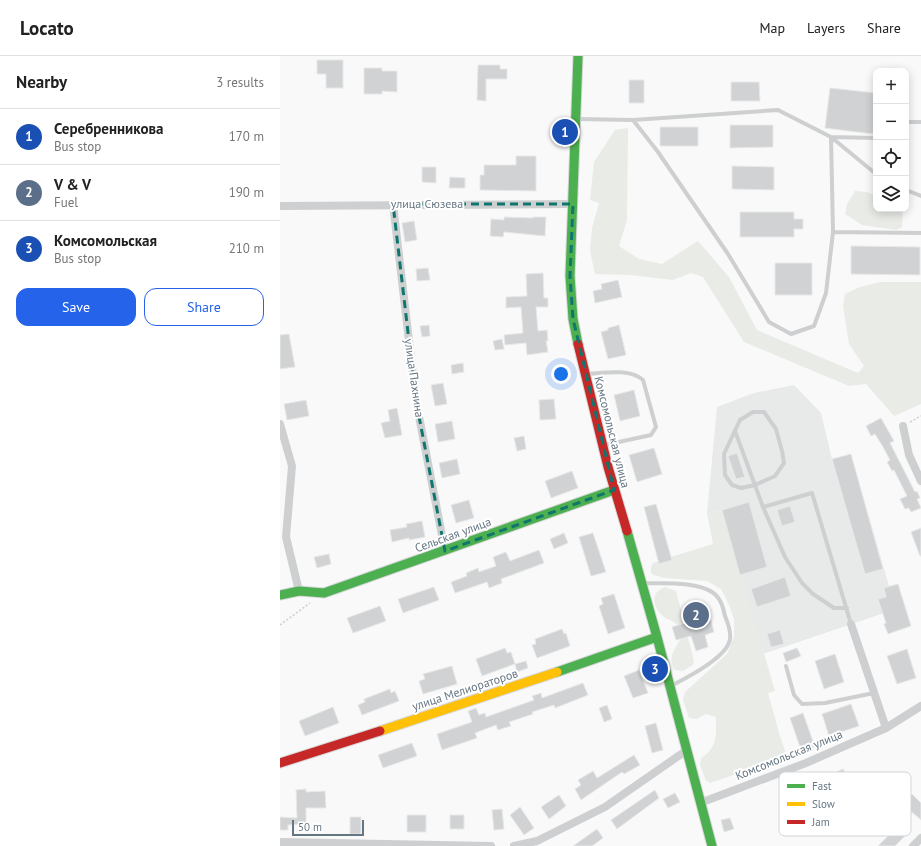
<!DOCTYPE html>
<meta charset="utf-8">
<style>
:root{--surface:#fff;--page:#f2f2f2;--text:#222;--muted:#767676;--line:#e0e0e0;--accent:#2563eb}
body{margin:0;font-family:"PT Sans",sans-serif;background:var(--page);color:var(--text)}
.controls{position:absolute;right:12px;top:12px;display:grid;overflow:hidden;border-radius:8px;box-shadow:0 2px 10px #0003}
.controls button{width:36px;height:36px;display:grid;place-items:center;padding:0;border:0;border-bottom:1px solid var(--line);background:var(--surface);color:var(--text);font:20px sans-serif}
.scale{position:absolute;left:12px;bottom:10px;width:72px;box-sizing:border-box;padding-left:4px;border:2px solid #657683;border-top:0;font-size:11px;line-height:14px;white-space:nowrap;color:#657683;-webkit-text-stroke:3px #fff;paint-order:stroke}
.you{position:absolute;left:281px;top:318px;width:14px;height:14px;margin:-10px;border:3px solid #fff;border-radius:50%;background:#1a73e8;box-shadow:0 0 0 6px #1a73e833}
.badge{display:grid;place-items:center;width:26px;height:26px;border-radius:50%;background:var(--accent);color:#fff;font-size:13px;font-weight:700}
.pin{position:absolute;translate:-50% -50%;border:2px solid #fff;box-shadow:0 1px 4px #0006}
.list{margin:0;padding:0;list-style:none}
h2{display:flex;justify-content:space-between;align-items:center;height:52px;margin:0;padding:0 16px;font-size:17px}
h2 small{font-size:13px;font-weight:400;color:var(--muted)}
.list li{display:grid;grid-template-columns:26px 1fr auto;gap:12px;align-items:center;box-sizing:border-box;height:56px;padding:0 16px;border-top:1px solid var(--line)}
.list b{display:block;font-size:15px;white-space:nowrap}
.list p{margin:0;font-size:13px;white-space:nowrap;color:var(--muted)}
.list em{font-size:13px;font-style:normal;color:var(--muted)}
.actions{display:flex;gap:8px;padding:12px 16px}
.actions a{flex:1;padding:9px 0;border:1px solid var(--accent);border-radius:12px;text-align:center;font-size:14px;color:var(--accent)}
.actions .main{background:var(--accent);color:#fff}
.icon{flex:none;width:22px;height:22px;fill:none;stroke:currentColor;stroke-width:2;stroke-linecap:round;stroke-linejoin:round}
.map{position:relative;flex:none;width:641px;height:790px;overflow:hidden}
header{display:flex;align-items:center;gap:24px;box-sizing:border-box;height:56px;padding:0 20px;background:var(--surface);border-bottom:1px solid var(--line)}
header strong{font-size:19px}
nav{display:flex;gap:22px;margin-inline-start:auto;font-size:14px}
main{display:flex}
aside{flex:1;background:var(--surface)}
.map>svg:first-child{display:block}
</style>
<header>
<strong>Locato</strong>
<nav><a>Map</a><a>Layers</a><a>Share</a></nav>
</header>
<main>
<aside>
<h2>Nearby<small>3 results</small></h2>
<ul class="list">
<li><span class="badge" style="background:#1a4fb4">1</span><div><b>Серебренникова</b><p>Bus stop</p></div><em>170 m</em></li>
<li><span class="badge" style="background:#5c6f8a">2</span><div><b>V &amp; V</b><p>Fuel</p></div><em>190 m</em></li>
<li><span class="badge" style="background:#1a4fb4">3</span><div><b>Комсомольская</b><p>Bus stop</p></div><em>210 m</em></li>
</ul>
<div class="actions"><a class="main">Save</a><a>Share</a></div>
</aside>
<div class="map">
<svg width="641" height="790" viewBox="0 0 641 790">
<rect width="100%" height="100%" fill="#f9f9f9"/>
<path fill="#e8e9e9" d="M514,329L541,357L552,403L571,398L609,530L618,528L625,550L483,598L442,454L427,457L437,351L474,337Z"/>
<path fill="#e8ebe6" d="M348,72L347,164L339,190L359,203L382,208L418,185L449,221L477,274L578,317L584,310L569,288L563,250L565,238L580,231L600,226H641V348L614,360L586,328L569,330L464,286L423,221L411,217L393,224L351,219L315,218L310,195L312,172L319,147L310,144L314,106L335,74Z
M575,135L587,136L596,140V153H623L622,171L616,174L582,169L565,158L567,148Z
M442,454L495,635L488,637L500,680L507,701L430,727L426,725L420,709L421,702C438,691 436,679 436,661L426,658L417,663L409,662L403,644L405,636L447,598L454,581V563L449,549L441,533L427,525L385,522L373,519L371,516V511L373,507L379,505L380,508L392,504L391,501L433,488L427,457Z
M385,531L396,535L414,605L413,609L403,615L395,614C387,600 395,594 401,582C400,579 400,573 398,570C395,565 388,564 384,561C373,552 369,537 385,531Z"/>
<path fill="#d0d2d3" stroke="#e8e8e8" d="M37,4H63V32H46V18H37Z
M198,9H220V13H227V23H206V45L197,44Z
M84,12H102V15H117V36L102,35V38H84Z
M349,24H364V47H349Z
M451,26H479L480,45H451Z
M550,32L596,37V52L593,78L545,72Z
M450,69H493V91L450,92Z
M380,71H418V90H380Z
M236,100H256V135L200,134V119H204V109H236Z
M452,110L494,111V134L452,133Z
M142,111H156V127L142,126Z
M170,121L185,122V132H169Z
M460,156H514V163H523V173H514V181H460Z
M224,161L253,162V161H266L265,180L224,176L223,181L210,180L211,163L224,164Z
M134,165L137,184L125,186L122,167Z
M571,190L640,191V219L571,218Z
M495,207H532V239H495Z
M148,212L150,224L137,225L136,213Z
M263,217L264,242H268V251H256L258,275L267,274L268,285H266L268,296L247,299L246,287L225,289L224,279L243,277L241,251L226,252V241L247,240L246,218Z
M338,224L342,241L315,247L313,235L322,233L321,228Z
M149,269L150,280L142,281L140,270Z
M339,269L346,299L328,303L321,276L328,274V272Z
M9,278L15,311L0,313V279Z
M222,283L224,293L215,294L213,285Z
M183,307L184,316L172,318L171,309Z
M163,327L167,348L155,350L151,329Z
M354,334L360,360L340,365L334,339Z
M274,343L276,363L260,364L259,344Z
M26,344L29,360L7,364L4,348Z
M117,352L122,379L105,382L101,367L110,365L108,354Z
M601,362L614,385L610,387L635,436L637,435L640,442L637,443L641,452L631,456L629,452L625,453L620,443L627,440L614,414L612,415L607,406L610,404L603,391L595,378L591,380L586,370Z
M172,365L175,383L158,386L155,368Z
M244,380L246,393L237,395L234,382Z
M374,392L382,418L357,426L349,399Z
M457,397L465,421L456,423L448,400Z
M571,398L603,513L585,518L552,403Z
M177,403L180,418L162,422L159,407Z
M292,415L298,432L271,442L265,425Z
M189,444L194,462L176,467L171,449Z
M469,446L487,511L460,519L442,454Z
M376,448L392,504L379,508L364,451Z
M510,450L515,466L502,470L497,454Z
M142,465L145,481L129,484V482L112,486L110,474L127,471L126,468Z
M641,472V500H640L631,476Z
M284,477L288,487L274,493L270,483Z
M313,477L326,516L311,520L299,481Z
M259,494L264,507L221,523L222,527L209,532L207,526L175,537L171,526L187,520L186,517L198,512L199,516L216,510L213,501L226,496L230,505Z
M49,498L51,508L37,512L34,501Z
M505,521L511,540L477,551L471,533Z
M618,528L631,570L608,578L604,568L606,567L598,543L606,541L604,532Z
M154,531L159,544L123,557L118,543Z
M334,538L345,572L328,578L319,550L323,548L321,542Z
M100,550L106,565L73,577L67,562Z
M419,556L422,567L431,564L434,576L425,579L428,591L416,595L411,580L396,584L392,571L408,566L406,559Z
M282,573L284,578L286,577L290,590L257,602L252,589L256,588L255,583Z
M500,574L504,588L491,591L487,578Z
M225,592L227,597L231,596L235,608L202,620L196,603Z
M517,592L521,600L506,606L503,597Z
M627,593L636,622L617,628L607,600Z
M555,598L564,626L544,633L535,605Z
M246,605L248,612L237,616L235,608Z
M172,610L177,628L143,638L139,625L145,623L143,618Z
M359,614L368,637L353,642L344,620Z
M303,627L308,639L275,652L274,649L252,656L253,658L229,666L231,670L218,674L216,669L195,677L197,682L162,694L157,678L192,666L188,655L196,652L199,659L205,657L206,661L254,644L252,640L261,637L262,642Z
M110,633L111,637L115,635L119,645L82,659L78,649L85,646L84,643Z
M571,648L579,670L549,680L542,658Z
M327,649L332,663L324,666L319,652Z
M53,651L59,667L25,680L19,665Z
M523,657L535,691L526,694L524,690L520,691L510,662Z
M376,667L383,694L372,697L365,670Z
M132,687L137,700L103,712L98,699Z
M354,699L360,709L344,718L342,716L301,744L295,733L301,729L298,724L313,715L317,722Z
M563,713L572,731L554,740L544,722Z
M26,733V736L45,735L46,752H26V768L8,769V774H0V761L17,762L16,734Z
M375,734L379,742L337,773L331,764Z
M395,737L400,746L388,752L383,743Z
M632,738L641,747V764L632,756L630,759L621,750Z
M279,739L286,750L269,763L261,751Z
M240,751L254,772L244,779L230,759Z
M222,753L224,773L214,774L212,754Z
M127,759H146V776H127Z
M170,759H184V773H170Z
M70,761H81V778H70Z
M450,762L454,773L444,776L441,764Z
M617,771L626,779L615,790H598Z
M317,773L323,782L312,790H293Z"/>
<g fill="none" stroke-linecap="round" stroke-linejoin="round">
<g stroke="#d5d6d7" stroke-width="11">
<path id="fast" d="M298,0L290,220L293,263L298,288
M347,475L377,581L432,790
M0,539L19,535L44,537L334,434
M277,616L377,581"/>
</g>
<g stroke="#d5d6d7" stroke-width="11">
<path id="slow" d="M100,675L277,616"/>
</g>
<g stroke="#d5d6d7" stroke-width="11">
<path id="jam" d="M298,288L328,411L347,475
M0,707L100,675"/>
</g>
<path stroke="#cbcccd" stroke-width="1.5" stroke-dasharray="2 2" stroke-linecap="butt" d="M630,366L641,360
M0,569L30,547"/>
<path stroke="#cecfd0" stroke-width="4" d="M297,63L353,64L498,54L551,81L596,118
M353,64L378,96L448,198L489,266L511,278L534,270L546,237L553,176L551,81L596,82
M626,66H641
M626,134L641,140
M553,176L641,177
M307,318C324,317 349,312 363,324L376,371L371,379L325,389
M473,356H484L496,373L502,395L504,407L495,420L475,429L461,432L452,429L445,419L444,398L460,364Z
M455,375L483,451L505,501L522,527L533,538L554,552H567
M483,451L532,437L571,568
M363,527C383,528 415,525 432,536C441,542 443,551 445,560C448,567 451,575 450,583C448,601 406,622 391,630
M506,610L514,639L522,648L545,647L594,637"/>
<path stroke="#cecfd0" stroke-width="8" d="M113,148L136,345L165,495
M0,150L293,148
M0,368L12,410L6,481L19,535
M623,370L629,399L641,425
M571,568L606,672
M420,747L526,707L606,672L641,650
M0,786L211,790
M234,790L257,785L325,751L407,694
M633,790L641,782"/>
<use href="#fast" stroke="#4caf50" stroke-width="9"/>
<use href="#slow" stroke="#ffc107" stroke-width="9"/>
<use href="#jam" stroke="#c62828" stroke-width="9"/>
</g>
<path fill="none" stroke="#0f766e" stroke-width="3" stroke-dasharray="8 5" stroke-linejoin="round" d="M113,148H293L290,220L293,263L334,434L165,495L136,345Z"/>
<g text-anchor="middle" stroke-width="4" stroke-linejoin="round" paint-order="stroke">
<g font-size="12" fill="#657683" stroke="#fff">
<text x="147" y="152">улица Сюзева</text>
<text transform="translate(134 322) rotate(82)" y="4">улица Пахнина</text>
<text transform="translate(332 376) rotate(76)" y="4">Комсомольская улица</text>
<text transform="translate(173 479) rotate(-20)" y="4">Сельская улица</text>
<text transform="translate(185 634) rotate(-18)" y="4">улица Мелиораторов</text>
<text transform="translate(509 699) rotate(-22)" y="4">Комсомольская улица</text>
</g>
</g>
<rect x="499" y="716" width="132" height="64" rx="6" fill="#fff" stroke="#d1d6da" stroke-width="1"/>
<rect x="507" y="728" width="18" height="4" fill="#4caf50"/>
<rect x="507" y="746" width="18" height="4" fill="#ffc107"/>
<rect x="507" y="764" width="18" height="4" fill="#c62828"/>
<g font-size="11" fill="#657683">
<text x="532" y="734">Fast</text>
<text x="532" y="752">Slow</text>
<text x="532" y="770">Jam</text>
</g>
</svg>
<div class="controls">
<button>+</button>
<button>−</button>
<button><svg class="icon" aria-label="locate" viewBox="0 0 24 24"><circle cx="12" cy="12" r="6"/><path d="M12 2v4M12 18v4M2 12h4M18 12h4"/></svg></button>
<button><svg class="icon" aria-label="layers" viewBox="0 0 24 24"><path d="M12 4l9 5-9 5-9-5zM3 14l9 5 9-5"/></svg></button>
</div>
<div class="scale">50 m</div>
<div class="you"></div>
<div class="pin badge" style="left:285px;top:76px;background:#1a4fb4">1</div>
<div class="pin badge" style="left:416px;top:559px;background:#5c6f8a">2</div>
<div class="pin badge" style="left:375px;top:613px;background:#1a4fb4">3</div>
</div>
</main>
